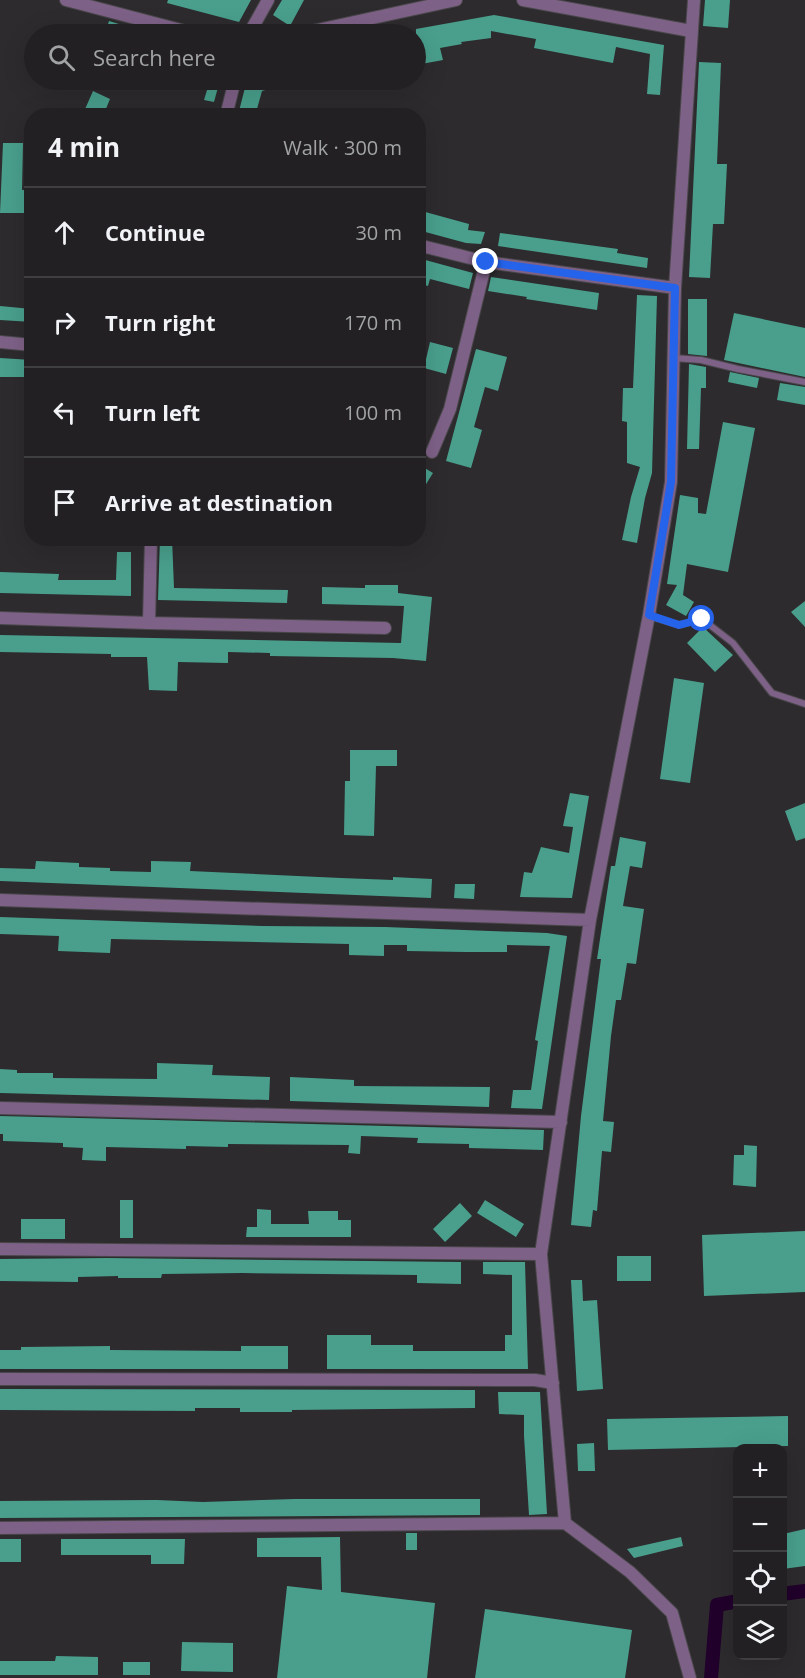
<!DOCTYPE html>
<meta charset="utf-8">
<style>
:root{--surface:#222022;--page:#2a282a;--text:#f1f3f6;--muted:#a2a3a5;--line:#3f3e40}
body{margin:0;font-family:"Open Sans",sans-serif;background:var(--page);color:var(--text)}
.controls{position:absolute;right:18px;bottom:18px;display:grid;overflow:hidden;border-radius:12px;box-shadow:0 6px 24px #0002}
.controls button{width:54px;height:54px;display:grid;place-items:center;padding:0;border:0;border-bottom:2px solid var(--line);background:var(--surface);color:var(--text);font:30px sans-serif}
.stop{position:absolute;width:18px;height:18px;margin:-14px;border:4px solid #2563eb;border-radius:50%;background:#fff}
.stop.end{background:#2563eb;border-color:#fff;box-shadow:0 2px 6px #0008}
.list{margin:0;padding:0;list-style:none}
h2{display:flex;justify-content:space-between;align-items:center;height:78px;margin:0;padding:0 24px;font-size:26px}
h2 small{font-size:20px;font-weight:400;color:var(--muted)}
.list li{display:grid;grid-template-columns:39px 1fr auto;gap:18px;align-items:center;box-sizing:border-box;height:90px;padding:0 24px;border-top:2px solid var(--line)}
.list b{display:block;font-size:22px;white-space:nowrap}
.list em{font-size:20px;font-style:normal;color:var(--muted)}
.icon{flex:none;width:33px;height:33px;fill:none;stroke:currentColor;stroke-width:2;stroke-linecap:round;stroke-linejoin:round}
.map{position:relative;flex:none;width:805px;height:1678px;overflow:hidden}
.search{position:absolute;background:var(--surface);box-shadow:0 6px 24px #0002;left:24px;top:24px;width:402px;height:66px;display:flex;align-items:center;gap:15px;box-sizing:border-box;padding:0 21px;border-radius:33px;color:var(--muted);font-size:22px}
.panel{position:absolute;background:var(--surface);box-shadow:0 6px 24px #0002;left:24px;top:108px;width:402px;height:438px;border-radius:24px}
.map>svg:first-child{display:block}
</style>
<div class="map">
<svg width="805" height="1678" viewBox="0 0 805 1678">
<rect width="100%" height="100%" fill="#2d2b2e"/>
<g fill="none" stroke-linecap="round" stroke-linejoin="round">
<path stroke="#21002b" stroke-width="14" d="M782,1594L805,1591
M711,1678L717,1605L738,1601"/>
</g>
<path fill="#499f8c" d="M168,0H251L239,22L167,3Z
M282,0H304L290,26L273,15Z
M705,0H730L728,28L703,26Z
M494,15L664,45L660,95L647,94L650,54L616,47L613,63L534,48L536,39L491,31V38L461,42L462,44L440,48L443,60L416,65V29Z
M109,21L145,32V34H105Z
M699,62L721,63L717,164H727L724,224H713L710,278L689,277Z
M210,80H220L214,102L204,100Z
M247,80H291L292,82L262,91L255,116L239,111Z
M93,91L110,99L103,116H82Z
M3,143H23L22,190H27L26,213H0Z
M418,210L469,224L468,230L485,232L481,244L466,243L418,230Z
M500,233L618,249L617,253L648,258L647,268L498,246Z
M418,258L473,273L469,289L430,279L428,286L418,283Z
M491,277L599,293L597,310L526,299L527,297L488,291Z
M637,295L657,296L652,473L645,498L637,543L622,540L631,497L640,467L627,463V422L622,421L623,388H633Z
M688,299H707V356L688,354Z
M0,306L32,309V322L0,320Z
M734,313L805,328V377L724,360Z
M430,342L453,348L446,374L424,368Z
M476,349L507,357L498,391L485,387L474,427L482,430L471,468L446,461Z
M0,358L32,360V377H0Z
M689,364L706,367V388H701L699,449H687Z
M730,372L759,378L757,388L728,382Z
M780,383L805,387V405L777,400Z
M723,422L755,428L728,572L687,564L683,595L694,602L686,616L666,605L677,585L667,584L680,495L698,498V513L706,514Z
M418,464L433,473L418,497Z
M160,538H172L174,588L288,590L287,603L158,600Z
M117,552H131V596L0,593V572L59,574L58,580H116Z
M365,585H398V593L432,597L426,661L393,658L270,656V653L228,652V663L178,662L177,691L149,690L147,657H111V654L0,652V635L401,643L404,606L322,604V587L365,588Z
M805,601V627L791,612Z
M703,627L733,655L715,672L687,643Z
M674,678L704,683L690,783L660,779Z
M350,750H397V766H376L374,836L344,835L345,781H350Z
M570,793L589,796L572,898L520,897L524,872L532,873L541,847L569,853L573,827L563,826Z
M805,803V838L796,841L785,811Z
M620,837L646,842L642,868L630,866L623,906L644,909L636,964L627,963L621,1000H616L611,1036L603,1121L614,1122L611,1152L602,1151L597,1211L593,1210L591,1227L571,1225L581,1116L601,959H597L611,866H615Z
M36,861L79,863V867L110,868V871L151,872V861L191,862L190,871L341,878L393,880V877L432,879L431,898L0,881V868L35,869Z
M455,884H475L474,899L454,898Z
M0,917L262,926L385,927L547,933L567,936L542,1109L511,1108L513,1090H531L538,1041L535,1040L550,946L507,945V952H466L407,951V945H384V956L349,955V944L111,939L110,953L58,951L59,936L0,934Z
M157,1063L213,1065L212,1075L270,1077L269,1100L0,1093V1069L17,1070V1073H53V1078L157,1079Z
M290,1077L354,1080V1086L490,1087L489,1107L290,1101Z
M0,1116L544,1130L543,1150L469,1148V1144L417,1143L418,1138L361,1136L360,1154L348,1153L349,1145L228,1144V1147L186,1146V1149L106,1147V1161L82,1160L83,1148L63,1147V1143L3,1141V1134H0Z
M744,1145L757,1146L756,1187L733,1185L734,1155H744Z
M120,1200H133V1238H120Z
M485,1200L524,1224L516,1237L477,1213Z
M460,1203L472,1216L445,1242L433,1229Z
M257,1209L271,1210V1224H309L308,1211H338V1220H351V1237H246L247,1227H257Z
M21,1219H65V1239H21Z
M805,1231V1292L704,1296L702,1235Z
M617,1256H651V1281H617Z
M107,1258L461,1262V1284L417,1283V1275L242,1273L162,1274L161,1278H118V1276L78,1277V1282L0,1281V1259Z
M483,1262H525L528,1369H327V1335H371V1345H413V1351H505V1335H512V1275L483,1274Z
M571,1280H582L583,1301L597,1300L603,1389L577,1391Z
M110,1346V1350L241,1351V1346H288V1369H0V1350H21V1347Z
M0,1389L475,1390V1408L292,1410V1412H240V1408H195V1411L0,1410Z
M498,1392H540L547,1514L529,1515L524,1436V1415L499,1414Z
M788,1416V1446L608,1450L607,1419Z
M594,1443L595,1471H578L577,1444Z
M295,1499H480V1515L0,1518V1501L157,1500L203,1502Z
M805,1529V1566L783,1569V1534Z
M406,1533H417V1550H406Z
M340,1537L341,1592L435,1603L427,1678H277L287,1586L322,1590L321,1557H257V1538Z
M681,1537L683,1546L634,1558L627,1549Z
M0,1539H21V1562H0Z
M61,1539H185L184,1564H151V1555H61Z
M485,1609L632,1630L625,1678H475Z
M182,1642L233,1643V1672L181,1671Z
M56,1656L98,1657V1675H0V1661H55Z
M123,1662H150V1675H123Z"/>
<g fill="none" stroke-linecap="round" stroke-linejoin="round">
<g stroke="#49474a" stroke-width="8">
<path id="lane" d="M674,358L701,360L738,369L805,382
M649,616L679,625L702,619L733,643L772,693L805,704"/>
</g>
<g stroke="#49474a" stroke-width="14">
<path id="street" d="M66,0L196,34
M523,0L691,31
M249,34L268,0
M299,34L456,0
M226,116L235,80
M418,245L486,262L675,288
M0,342L32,345
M432,452L450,409L486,262
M0,618L149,623L385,628
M149,623L151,538
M0,900L590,920
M0,1108L561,1122
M0,1249L541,1254
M0,1379L535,1380L553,1383
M0,1528L565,1523
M690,1678L672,1613L630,1572L565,1523L541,1254L590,920L649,615L671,482L675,288L694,0"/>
</g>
<use href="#lane" stroke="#7e6187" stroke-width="6"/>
<use href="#street" stroke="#7e6187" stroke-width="12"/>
</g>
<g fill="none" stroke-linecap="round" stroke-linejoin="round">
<path stroke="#2563eb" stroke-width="8" d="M486,262L675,288L671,482L649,615L679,625L702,619"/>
</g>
</svg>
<div class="controls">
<button>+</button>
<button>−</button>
<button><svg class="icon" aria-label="locate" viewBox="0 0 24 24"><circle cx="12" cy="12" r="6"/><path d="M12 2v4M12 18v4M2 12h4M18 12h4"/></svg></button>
<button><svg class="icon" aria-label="layers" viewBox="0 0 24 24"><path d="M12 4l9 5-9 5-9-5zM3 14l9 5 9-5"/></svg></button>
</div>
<div class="stop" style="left:702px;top:619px"></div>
<div class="stop end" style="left:486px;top:262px"></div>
<div class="search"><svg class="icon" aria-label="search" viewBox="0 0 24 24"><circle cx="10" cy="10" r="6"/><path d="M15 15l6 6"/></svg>Search here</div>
<section class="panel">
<h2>4 min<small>Walk · 300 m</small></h2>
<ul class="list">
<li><svg class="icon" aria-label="ahead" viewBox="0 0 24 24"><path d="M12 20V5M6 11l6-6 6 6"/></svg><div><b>Continue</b></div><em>30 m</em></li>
<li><svg class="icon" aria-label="right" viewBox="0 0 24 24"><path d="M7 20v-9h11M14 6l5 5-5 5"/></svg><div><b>Turn right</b></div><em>170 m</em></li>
<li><svg class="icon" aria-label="left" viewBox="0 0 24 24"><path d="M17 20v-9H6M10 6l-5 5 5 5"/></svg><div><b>Turn left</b></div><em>100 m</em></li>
<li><svg class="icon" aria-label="arrive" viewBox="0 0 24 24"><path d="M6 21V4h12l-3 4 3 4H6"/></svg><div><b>Arrive at destination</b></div></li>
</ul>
</section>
</div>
